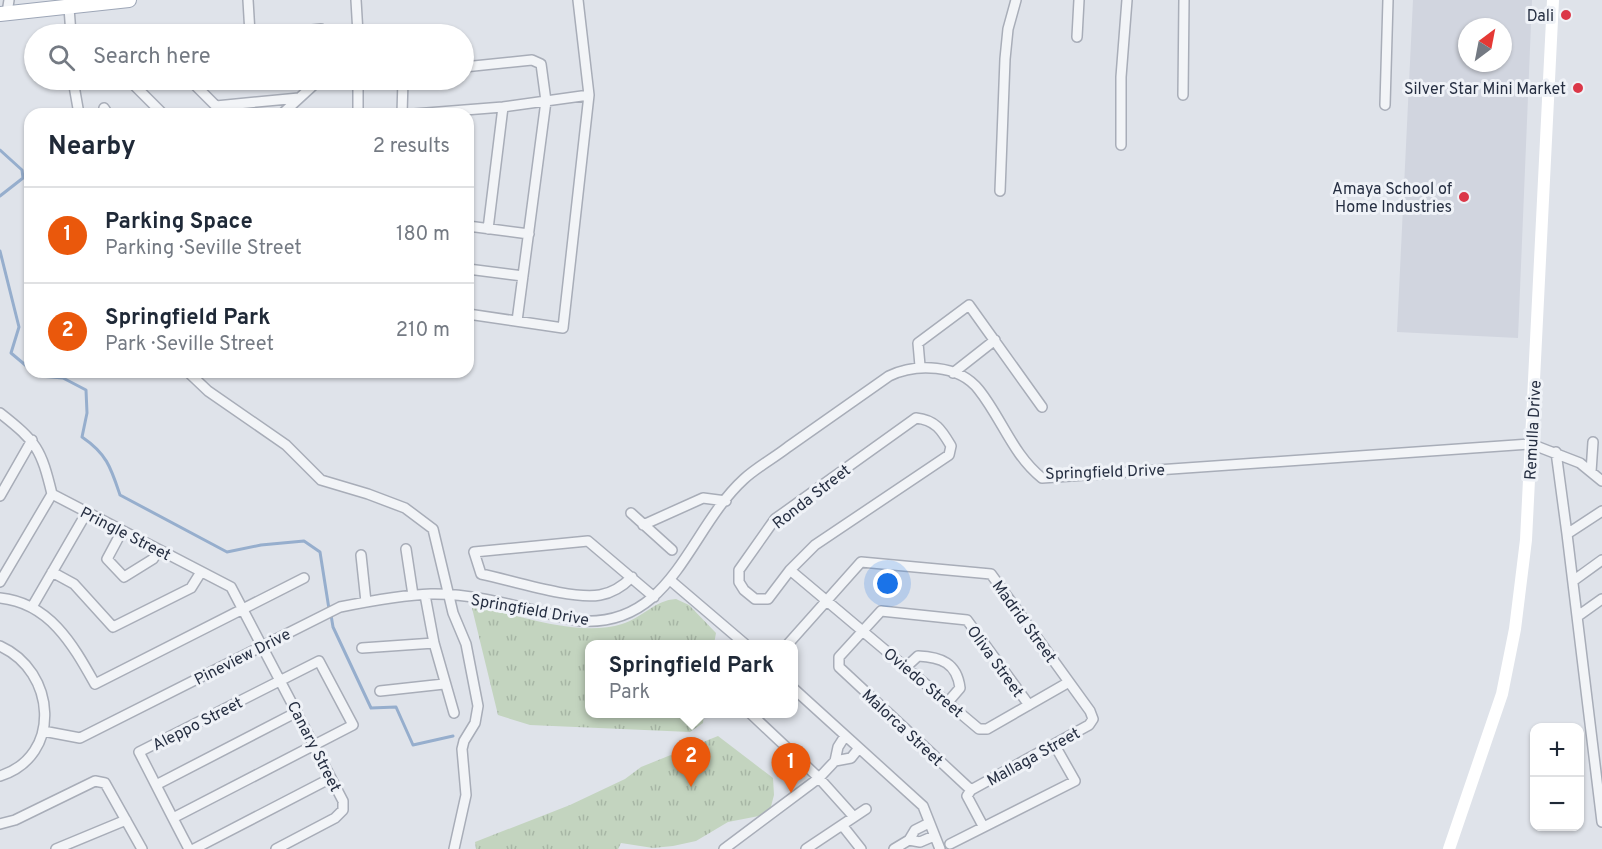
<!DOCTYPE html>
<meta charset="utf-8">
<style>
:root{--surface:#fff;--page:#f6f6f7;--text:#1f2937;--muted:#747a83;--line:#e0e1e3;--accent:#ea580c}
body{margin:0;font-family:Overpass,sans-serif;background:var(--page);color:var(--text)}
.controls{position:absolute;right:18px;bottom:18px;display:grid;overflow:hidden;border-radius:12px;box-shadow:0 2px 4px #0004}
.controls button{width:54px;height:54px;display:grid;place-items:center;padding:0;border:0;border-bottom:2px solid var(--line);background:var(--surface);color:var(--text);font:30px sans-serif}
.compass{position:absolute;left:1458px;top:18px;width:54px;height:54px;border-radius:50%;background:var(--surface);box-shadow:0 2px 4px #0004;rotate:32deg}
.you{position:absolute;left:888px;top:584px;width:21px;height:21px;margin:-15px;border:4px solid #fff;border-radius:50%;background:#1a73e8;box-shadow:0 0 0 9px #1a73e833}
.badge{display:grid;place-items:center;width:39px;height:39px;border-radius:50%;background:var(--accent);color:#fff;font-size:20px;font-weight:700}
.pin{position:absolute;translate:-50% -50px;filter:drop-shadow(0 2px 3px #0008)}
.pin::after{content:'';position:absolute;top:32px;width:21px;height:18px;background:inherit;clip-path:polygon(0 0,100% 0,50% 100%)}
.popup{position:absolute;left:585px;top:640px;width:213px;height:78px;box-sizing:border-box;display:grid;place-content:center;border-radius:12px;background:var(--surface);filter:drop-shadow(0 2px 4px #0005);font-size:20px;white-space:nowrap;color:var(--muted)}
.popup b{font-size:22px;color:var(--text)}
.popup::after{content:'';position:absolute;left:50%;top:100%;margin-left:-12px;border:12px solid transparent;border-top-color:var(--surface)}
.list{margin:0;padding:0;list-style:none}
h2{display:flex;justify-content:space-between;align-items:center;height:78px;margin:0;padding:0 24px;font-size:26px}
h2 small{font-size:20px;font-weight:400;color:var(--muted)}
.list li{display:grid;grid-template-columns:39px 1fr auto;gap:18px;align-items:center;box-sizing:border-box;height:96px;padding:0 24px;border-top:2px solid var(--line)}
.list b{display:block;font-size:22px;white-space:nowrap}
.list p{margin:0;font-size:20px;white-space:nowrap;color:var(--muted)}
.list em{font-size:20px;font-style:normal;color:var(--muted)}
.icon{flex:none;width:33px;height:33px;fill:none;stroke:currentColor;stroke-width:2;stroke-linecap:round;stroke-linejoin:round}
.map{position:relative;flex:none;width:1602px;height:849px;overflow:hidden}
.search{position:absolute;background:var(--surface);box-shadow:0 2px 4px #0004;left:24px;top:24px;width:450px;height:66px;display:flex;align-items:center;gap:15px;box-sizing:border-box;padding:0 21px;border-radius:33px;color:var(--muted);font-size:22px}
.panel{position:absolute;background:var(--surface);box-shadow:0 2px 4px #0004;left:24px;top:108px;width:450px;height:270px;border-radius:18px}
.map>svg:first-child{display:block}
</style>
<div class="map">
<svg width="1602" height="849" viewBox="0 0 1602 849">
<defs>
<pattern id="park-tufts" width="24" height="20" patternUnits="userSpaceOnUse" patternTransform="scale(1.5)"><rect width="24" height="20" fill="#c3d4bf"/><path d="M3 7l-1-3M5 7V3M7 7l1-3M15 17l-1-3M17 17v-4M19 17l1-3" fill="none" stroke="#a7b6a5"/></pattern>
</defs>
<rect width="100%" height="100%" fill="#dfe3ea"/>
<path fill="#d1d5df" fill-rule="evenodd" d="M1413,0H1532L1518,338L1397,332ZM1467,27H1503V63H1467Z"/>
<path fill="url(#park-tufts)" d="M676,599L689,605L716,633L714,644H589V714H704L703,723L690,732L530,725L498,715L471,604C514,614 578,638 622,624C642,618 655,600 676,599Z
M718,736L773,778L774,795L769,814L728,822L696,841L673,846L653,848L621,843L618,849H476L475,842L570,805L625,779L641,767Z"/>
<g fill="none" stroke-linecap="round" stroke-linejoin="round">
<path stroke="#96aecd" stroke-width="3" d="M0,150L22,170L23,178L0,196
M0,251L19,327L11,353L30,369
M34,372L40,376L63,378L86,390L87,413L82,437C107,454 111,468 120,495L227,552L261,545L304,541L320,552L329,609
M331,615L333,627L371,708L396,707L413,745L453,736"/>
<g stroke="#a8adb8" stroke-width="12">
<path id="minor" d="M248,0L250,34
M356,0L358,34
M69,8L71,34
M7,13L9,0
M275,34L321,29V34
M1077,37L1079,0
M464,67L532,60L541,64L546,101L517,321
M73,80L79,114
M129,80L163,114
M190,80L224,114
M1183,95L1184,0
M1385,105L1388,0
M216,106L299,98
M104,108L108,114
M282,114L319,80
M358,114V80
M402,114L403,80
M414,114L503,107L589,95
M1121,145V77L1127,0
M1000,191L1005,59L1008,29L1016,0
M468,226L529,234
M488,229L503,107
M468,269L523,276
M468,314L563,328L589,95L578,0
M920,366L918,343L969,305L1042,407
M188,372L208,391L286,445L321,480L368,494L405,508L433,529L453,613L466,644L478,706L475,723L464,741L462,749L466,795L454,849
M953,373L995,340
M0,413C37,442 41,449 52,494L231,587L343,801V810L335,818L276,849
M916,418C936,420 942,431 951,446L949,455L815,545L790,570L768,599H755L744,590L739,582V570L775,519Z
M1556,452L1567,534
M1591,472L1593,442
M0,496L32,440
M1602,511L1567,534L1602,822
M631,513L672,550
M643,525L703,498L726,501
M122,531L107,559L124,577L153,559L159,550
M406,549L413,595
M361,555L366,602
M790,570L979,729H987L1069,682
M52,572L74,584L113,627L191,588L201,572
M632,577C623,586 612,593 600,595C571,600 511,580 481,574L474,552L588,541L654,597
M670,580L745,644
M1573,581L1602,560
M0,582L52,494
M425,595L434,643L454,713
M0,598C50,603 73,645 95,684L304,578
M32,607L87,512
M1578,616L1602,599
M788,644L861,562L991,574L1090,711L1093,719L1089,725L971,790
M0,646C56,671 63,756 0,776
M362,648L434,643
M906,667L918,656C941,657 957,663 960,688L948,702
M793,688L923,806L940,849
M380,691L444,684
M751,714L819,778L854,817
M43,731L80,738L340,607C370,601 401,595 431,594C480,593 532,611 580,621C673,627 688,530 744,479C757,467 774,458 788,447C822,423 855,400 889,376C916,363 959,364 979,390C1002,419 1013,455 1042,478L1531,444L1580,463L1602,481
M835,761L838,747L845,736
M156,785L297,712
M173,818L353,725L319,661L139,752C156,785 172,817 189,849
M929,823L915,830L909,840L920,842L934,836
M0,824L15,820L95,781L105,783L142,849
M842,825L861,849
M983,826L967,796L971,790L839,667V657L881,611L967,620L1029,705
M950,844L1075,781L1054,744
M56,849L126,820
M194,849L331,778
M724,849L819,778L835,761L851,758L859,748
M806,849L866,809
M894,849L909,840"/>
</g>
<g stroke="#9da6b7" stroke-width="16">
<path id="primary" d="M0,14L129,0"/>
</g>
<use href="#minor" stroke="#f2f4f7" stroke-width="9"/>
<path stroke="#fff" stroke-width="12" d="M1449,849L1502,694L1515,629L1526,540L1553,0"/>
<use href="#primary" stroke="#fff" stroke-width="14"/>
</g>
<g fill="#db3748" stroke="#eff2f7" stroke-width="2">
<circle cx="1566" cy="15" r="6"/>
<circle cx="1578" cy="88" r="6"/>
<circle cx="1464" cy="197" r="6"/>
</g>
<g text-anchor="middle" stroke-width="6" stroke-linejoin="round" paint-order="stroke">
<g font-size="16" fill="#262f42" stroke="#eff2f7" text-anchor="end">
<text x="1554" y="21">Dali</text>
<text x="1566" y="94">Silver Star Mini Market</text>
<text x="1452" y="194">Amaya School of<tspan x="1452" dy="18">Home Industries</tspan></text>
</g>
<g font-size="16" fill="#262f42" stroke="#eff2f7">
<text transform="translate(1532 430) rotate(-87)" y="6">Remulla Drive</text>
<text transform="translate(1105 471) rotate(-2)" y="6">Springfield Drive</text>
<text transform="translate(811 496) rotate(-38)" y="6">Ronda Street</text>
<text transform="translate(126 533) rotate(27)" y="6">Pringle Street</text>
<text transform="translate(530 609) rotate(10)" y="6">Springfield Drive</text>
<text transform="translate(1025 621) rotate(54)" y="6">Madrid Street</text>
<text transform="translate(242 656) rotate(-27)" y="6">Pineview Drive</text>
<text transform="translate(996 661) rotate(54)" y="6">Oliva Street</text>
<text transform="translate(924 682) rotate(40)" y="6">Oviedo Street</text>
<text transform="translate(197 723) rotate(-27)" y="6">Aleppo Street</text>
<text transform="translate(903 727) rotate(43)" y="6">Malorca Street</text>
<text transform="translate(315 746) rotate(63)" y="6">Canary Street</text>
<text transform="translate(1033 756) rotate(-29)" y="6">Mallaga Street</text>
</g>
</g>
</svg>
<div class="controls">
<button>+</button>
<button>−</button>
</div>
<svg class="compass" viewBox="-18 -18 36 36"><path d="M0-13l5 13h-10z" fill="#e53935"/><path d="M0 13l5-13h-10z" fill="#747a83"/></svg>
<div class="you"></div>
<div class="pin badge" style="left:791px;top:793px">1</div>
<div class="pin badge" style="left:691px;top:787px">2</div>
<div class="popup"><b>Springfield Park</b>Park</div>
<div class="search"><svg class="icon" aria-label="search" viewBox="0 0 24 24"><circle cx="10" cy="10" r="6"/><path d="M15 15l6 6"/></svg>Search here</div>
<section class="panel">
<h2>Nearby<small>2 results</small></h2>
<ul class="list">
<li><span class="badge">1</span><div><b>Parking Space</b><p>Parking · Seville Street</p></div><em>180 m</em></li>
<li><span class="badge">2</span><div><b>Springfield Park</b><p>Park · Seville Street</p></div><em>210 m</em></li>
</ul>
</section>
</div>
